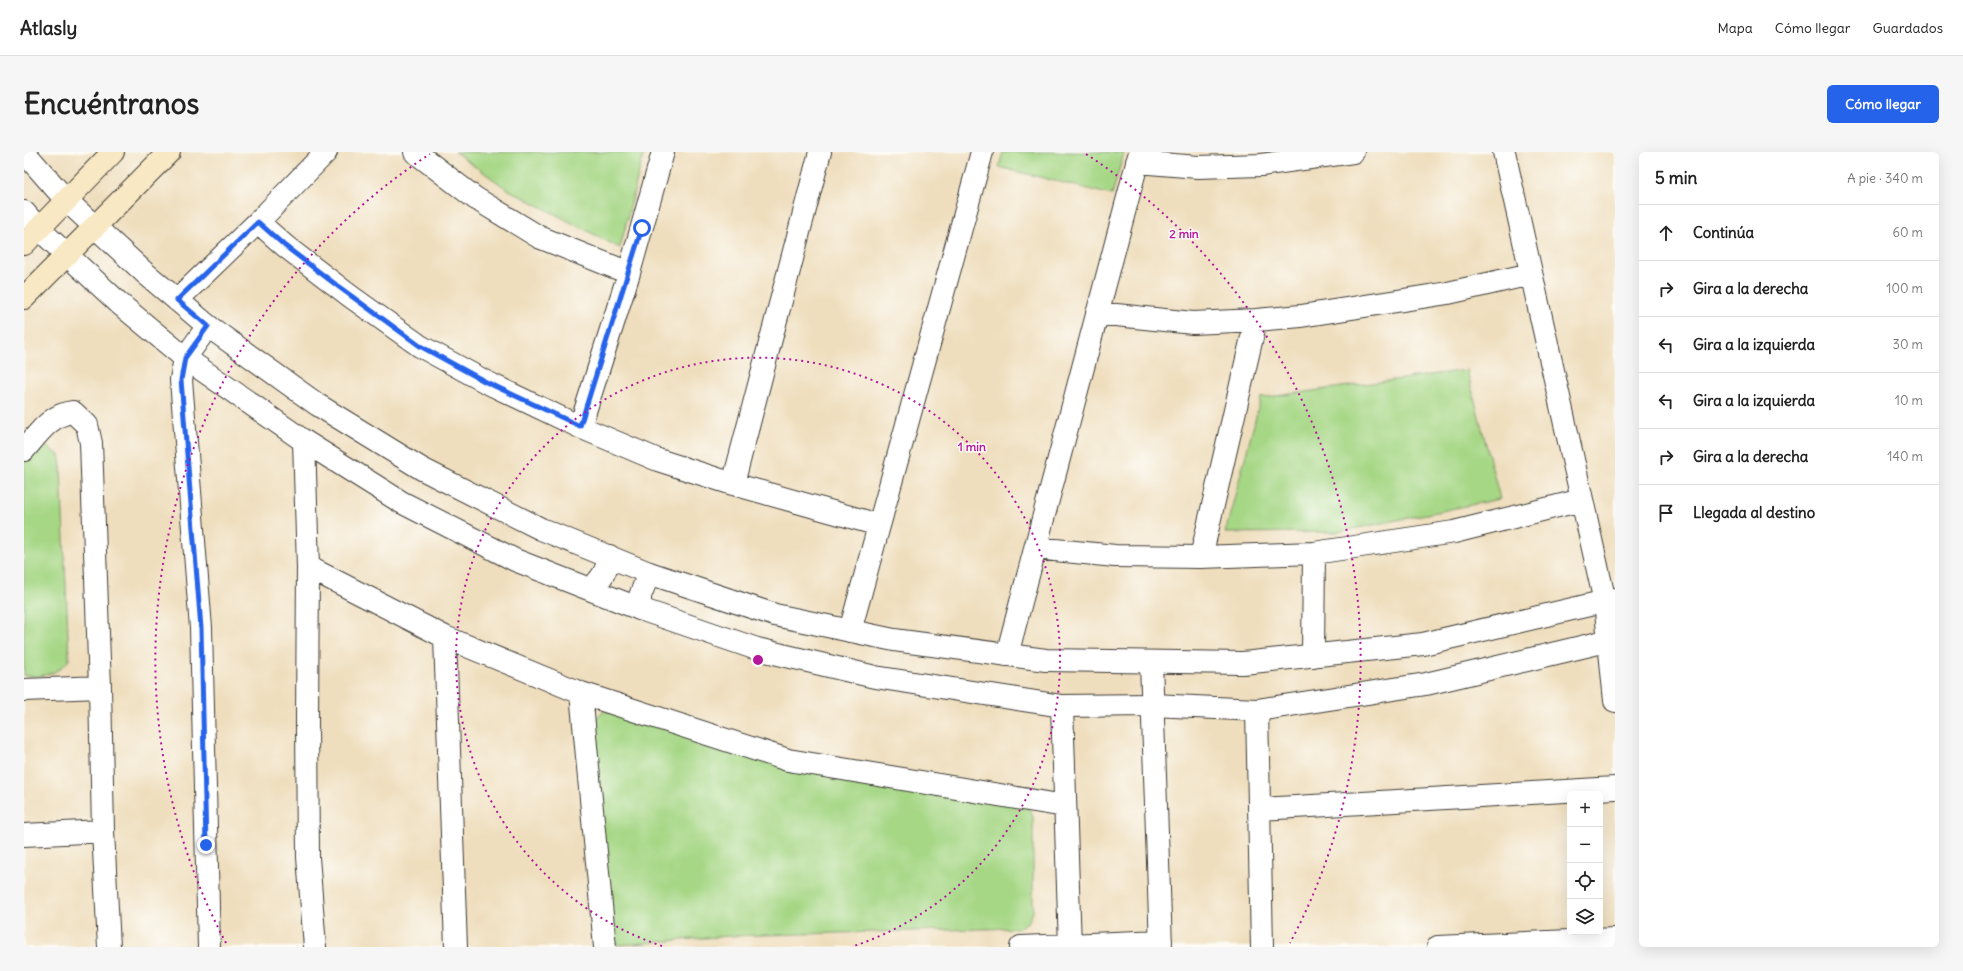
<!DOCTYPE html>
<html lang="es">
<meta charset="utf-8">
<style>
:root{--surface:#fff;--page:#f6f6f6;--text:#222;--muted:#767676;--line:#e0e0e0;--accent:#2563eb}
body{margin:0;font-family:Delius,sans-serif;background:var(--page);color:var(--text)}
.controls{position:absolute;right:12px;bottom:12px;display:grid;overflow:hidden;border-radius:6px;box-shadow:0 4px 16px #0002}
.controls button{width:36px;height:36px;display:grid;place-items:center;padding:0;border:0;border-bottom:1px solid var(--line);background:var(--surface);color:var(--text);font:20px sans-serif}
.stop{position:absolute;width:12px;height:12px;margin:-9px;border:3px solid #2563eb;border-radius:50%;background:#fff}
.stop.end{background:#2563eb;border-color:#fff;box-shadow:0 1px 4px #0008}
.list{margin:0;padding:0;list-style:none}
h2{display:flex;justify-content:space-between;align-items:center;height:52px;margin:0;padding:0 16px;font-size:17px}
h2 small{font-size:13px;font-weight:400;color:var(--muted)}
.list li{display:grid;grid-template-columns:26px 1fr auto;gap:12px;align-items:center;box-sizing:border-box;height:56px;padding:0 16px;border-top:1px solid var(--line)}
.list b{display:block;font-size:15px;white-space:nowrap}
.list em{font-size:13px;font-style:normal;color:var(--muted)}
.icon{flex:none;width:22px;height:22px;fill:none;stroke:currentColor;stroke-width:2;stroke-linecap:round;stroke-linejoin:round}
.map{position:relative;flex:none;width:1591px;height:795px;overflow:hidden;border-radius:6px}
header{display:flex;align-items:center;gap:24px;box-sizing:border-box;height:56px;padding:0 20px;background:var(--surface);border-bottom:1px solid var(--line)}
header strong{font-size:19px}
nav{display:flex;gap:22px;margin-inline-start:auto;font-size:14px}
.intro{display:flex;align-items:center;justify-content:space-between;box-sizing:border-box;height:96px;padding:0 24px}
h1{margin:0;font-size:28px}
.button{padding:10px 18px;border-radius:6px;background:var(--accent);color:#fff;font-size:14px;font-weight:700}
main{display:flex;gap:24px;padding:0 24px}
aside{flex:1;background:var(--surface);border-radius:6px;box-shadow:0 4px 16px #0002}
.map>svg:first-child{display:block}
</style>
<header>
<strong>Atlasly</strong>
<nav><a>Mapa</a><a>Cómo llegar</a><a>Guardados</a></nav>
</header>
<div class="intro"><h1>Encuéntranos</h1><a class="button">Cómo llegar</a></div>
<main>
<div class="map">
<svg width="1591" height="795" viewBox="0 0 1591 795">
<rect width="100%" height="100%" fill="#fdfcf7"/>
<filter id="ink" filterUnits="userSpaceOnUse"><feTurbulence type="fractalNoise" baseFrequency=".025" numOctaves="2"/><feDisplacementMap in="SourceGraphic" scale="8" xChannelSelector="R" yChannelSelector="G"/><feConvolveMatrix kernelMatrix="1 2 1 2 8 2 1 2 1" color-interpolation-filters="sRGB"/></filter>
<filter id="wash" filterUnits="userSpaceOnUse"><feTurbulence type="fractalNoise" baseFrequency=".012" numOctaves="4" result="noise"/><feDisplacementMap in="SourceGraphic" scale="16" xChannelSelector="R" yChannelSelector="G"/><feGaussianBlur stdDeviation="0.9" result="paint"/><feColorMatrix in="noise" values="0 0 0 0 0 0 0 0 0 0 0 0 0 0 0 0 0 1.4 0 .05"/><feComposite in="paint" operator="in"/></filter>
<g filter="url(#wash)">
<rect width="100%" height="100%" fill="#efdebd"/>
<path fill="#a6d785" stroke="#617a50" d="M431,0H620L596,96L483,37Z
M979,0H1100L1088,43L975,15Z
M1443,218L1476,347L1314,380L1201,381L1237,246Z
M20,293L35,303L37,314L45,508C31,524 21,524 0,524V302L7,295Z
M580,559L1003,654L1009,664V760L1005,769L995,776L705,784L597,793L586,790L570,572L573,565Z"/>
</g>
<g filter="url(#ink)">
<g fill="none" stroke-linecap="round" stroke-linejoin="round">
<g stroke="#3c3934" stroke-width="24">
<path id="minor" d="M391,0L451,46L515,85L605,121
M1480,0L1581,450L1591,549
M1113,10L1174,15L1237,13L1329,0
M234,70L261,94L326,144L396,194L462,230L556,275L634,308L709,332L855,373
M153,148L234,70L302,0
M1073,161L1169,171L1232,168L1277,164L1424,141L1507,122
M184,174L161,206L157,228L177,476L185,795
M556,275L605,121L639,0
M280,289L284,415L283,569L284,705L291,795
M0,298C14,282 27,262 49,260L63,273L67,291L76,535L79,679L85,795
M709,332L796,0
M1011,396L1091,404L1177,405L1290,401L1430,380L1558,348
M1177,405L1232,168
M284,415L421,485L557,541L764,608L1041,654
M566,437C577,428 583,419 585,404
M616,457V444L625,421
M826,479L958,0
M421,485L432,795
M983,503L1116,0
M1289,504L1290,401
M1127,510L1137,795
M0,538L76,535
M557,541L581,795
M1038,554L1046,795
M1233,558L1238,795
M1235,657L1591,636
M0,683L79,679
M997,795L1137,789
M1414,795L1591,787"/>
</g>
<g stroke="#3c3934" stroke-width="24">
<path id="tertiary" d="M0,0L42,48L121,121L184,174L294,253L398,317L517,377L625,421L751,463L870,488L1022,508L1219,511L1399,492L1591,447
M0,60L15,77L96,152L161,206L280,289L377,350L491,408L616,457L733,497L851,525L1038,554L1129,553L1233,558L1402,532L1591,487"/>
</g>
<g stroke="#3c3934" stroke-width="24">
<path id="secondary" d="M0,92L89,0
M0,146L145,0"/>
</g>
<use href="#minor" stroke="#fff" stroke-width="22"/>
<use href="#tertiary" stroke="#fff" stroke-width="22"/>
<use href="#secondary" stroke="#f8e8c3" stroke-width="22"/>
</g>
</g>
<g fill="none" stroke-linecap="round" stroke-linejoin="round" filter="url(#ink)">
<path stroke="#2563eb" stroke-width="5" d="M182,693L177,476L157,228L161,206L184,174L153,148L234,70L261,94L315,135L396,194L462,230L556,274L618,76"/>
</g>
<g fill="none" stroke="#b5179e" stroke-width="2" stroke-dasharray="2 4">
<path d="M638 794A302 302 0 1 1 830 794"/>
<path d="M202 791A603 603 0 0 1 406 2M1062 2A603 603 0 0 1 1266 791"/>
</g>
<circle cx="734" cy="508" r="6" fill="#b5179e" stroke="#fdfcf7" stroke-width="2"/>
<g font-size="12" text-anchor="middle" font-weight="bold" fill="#b5179e" stroke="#fdfcf7" stroke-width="3" stroke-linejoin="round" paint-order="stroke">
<text x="1160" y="86">2 min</text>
<text x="948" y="299">1 min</text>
</g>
</svg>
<div class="controls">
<button>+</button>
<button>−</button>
<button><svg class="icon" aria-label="locate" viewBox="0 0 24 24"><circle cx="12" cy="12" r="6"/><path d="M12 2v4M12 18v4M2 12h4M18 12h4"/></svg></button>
<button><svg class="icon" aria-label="layers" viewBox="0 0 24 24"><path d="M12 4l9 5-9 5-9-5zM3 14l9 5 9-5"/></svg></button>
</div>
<div class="stop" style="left:618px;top:76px"></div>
<div class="stop end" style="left:182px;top:693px"></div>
</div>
<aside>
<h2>5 min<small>A pie · 340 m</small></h2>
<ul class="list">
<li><svg class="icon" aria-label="ahead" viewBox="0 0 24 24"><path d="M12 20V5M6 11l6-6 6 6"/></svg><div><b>Continúa</b></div><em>60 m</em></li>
<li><svg class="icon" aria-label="right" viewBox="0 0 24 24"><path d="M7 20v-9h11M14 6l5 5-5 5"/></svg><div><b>Gira a la derecha</b></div><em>100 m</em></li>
<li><svg class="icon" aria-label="left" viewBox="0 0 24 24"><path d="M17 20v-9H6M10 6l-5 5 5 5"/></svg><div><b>Gira a la izquierda</b></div><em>30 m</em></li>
<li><svg class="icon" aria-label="left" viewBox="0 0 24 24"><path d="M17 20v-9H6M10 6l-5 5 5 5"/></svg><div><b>Gira a la izquierda</b></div><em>10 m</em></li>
<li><svg class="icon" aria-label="right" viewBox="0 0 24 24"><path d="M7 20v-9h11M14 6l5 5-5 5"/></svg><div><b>Gira a la derecha</b></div><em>140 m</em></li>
<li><svg class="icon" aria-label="arrive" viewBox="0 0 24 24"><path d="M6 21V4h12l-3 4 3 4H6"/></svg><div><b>Llegada al destino</b></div></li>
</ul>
</aside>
</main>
